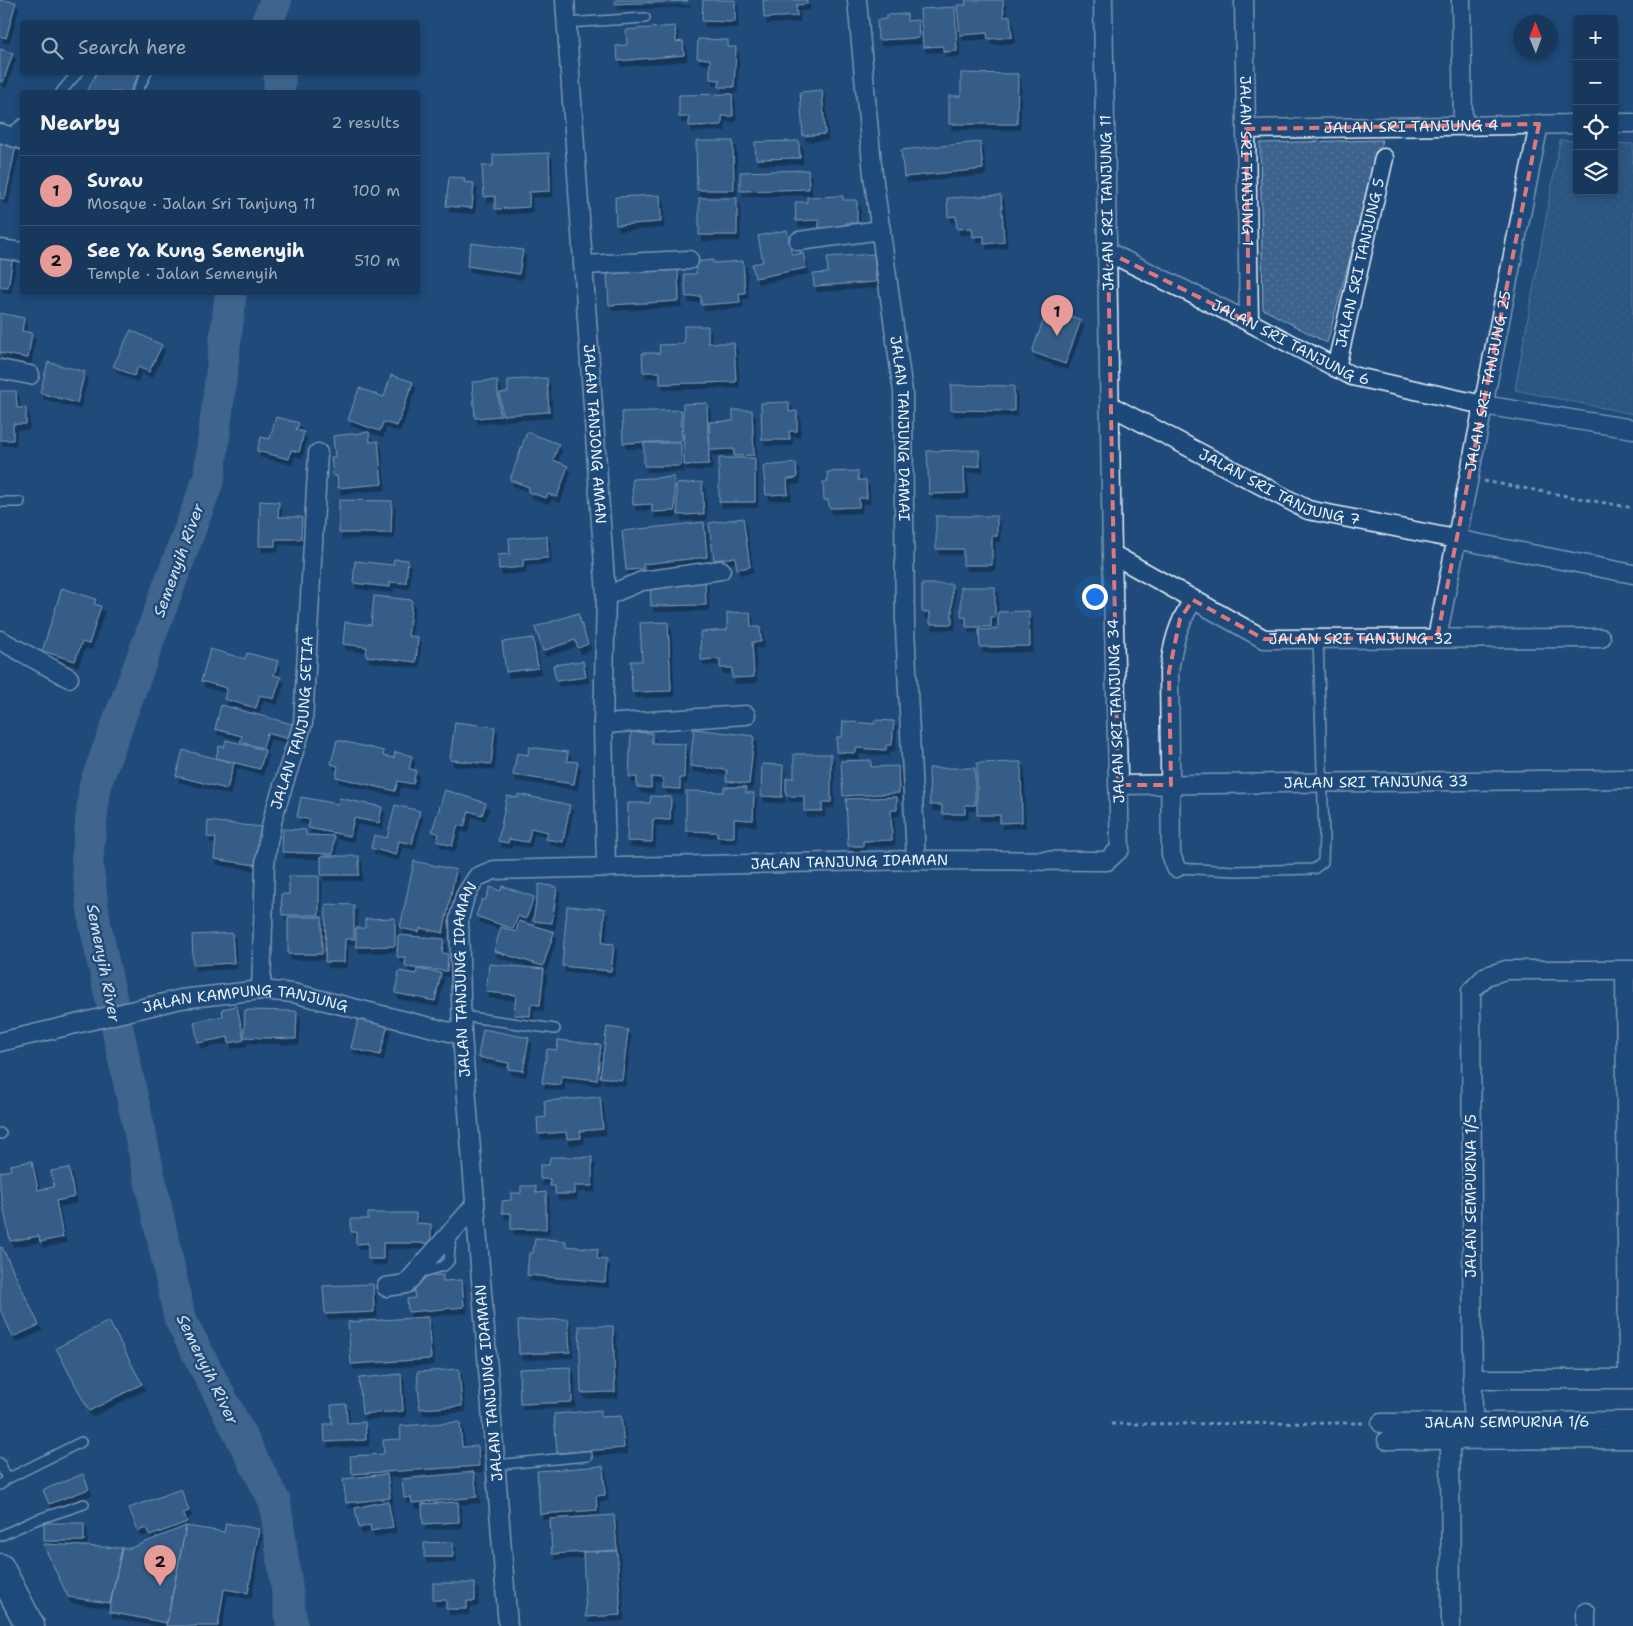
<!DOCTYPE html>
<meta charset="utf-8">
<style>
:root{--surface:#17385c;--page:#244365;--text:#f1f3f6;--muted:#9eacbb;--line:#365272;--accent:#e69b98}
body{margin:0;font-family:"Shantell Sans",sans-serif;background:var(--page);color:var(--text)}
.controls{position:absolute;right:15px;top:15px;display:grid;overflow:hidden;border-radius:5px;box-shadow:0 2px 8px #0003}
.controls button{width:45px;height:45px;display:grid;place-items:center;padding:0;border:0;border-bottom:1px solid var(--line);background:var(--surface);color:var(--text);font:25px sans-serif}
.compass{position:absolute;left:1513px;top:15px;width:45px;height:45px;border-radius:50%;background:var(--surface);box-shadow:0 2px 8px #0003;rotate:359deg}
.you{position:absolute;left:1094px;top:596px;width:18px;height:18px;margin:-12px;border:4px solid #fff;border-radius:50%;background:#1a73e8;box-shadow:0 0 0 8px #1a73e833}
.badge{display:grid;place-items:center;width:32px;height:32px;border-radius:50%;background:var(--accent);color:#111;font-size:16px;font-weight:700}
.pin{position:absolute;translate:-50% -41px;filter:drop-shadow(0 1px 2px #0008)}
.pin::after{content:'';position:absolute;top:26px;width:18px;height:15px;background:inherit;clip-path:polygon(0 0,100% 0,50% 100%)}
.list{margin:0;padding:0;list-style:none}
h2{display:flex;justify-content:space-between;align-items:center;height:65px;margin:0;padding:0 20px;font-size:21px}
h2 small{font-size:16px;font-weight:400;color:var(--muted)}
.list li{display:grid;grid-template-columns:32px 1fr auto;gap:15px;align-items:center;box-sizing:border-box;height:70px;padding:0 20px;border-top:1px solid var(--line)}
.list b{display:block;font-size:19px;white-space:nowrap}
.list p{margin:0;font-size:16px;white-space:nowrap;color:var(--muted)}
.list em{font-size:16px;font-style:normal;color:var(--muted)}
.icon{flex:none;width:28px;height:28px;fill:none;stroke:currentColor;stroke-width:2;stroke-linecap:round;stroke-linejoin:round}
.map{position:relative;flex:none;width:1633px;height:1626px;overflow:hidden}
.search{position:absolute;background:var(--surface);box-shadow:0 2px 8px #0003;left:20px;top:20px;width:400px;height:55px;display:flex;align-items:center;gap:12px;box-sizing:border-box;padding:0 18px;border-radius:5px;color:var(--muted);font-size:19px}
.panel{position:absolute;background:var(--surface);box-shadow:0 2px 8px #0003;left:20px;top:90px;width:400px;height:205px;border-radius:5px}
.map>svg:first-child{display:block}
</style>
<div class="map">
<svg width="1633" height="1626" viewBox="0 0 1633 1626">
<defs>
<pattern id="grass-dots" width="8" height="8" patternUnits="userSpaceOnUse" patternTransform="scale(1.25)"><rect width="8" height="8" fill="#3c628c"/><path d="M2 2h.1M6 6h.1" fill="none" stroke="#58799d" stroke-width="1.8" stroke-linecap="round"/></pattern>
<filter id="shadow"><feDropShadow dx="3" dy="5.5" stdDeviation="0" flood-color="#0009"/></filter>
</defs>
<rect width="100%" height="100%" fill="#1f4a7a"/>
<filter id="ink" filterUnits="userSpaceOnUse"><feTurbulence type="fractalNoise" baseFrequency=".02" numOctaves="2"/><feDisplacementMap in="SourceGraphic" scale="10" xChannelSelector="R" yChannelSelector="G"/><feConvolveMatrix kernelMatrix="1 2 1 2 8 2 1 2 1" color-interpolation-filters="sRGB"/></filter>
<g filter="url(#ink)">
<path fill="url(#grass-dots)" stroke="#92aac2" d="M1382,140L1327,343L1263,309L1260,143Z
M1560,140L1577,141V191H1614V143L1633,144V414L1515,390Z"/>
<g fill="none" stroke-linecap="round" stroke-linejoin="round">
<path stroke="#6685a7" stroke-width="32" d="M267,22L276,0
M279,92L280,72
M231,292L209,478L95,785L87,861L95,924L180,1319L275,1502L292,1626"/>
</g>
<path fill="#517399" stroke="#e8f1f8" filter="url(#shadow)" d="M0,0L16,2L6,38L0,36Z
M615,0H688V1L615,4Z
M703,0H735V22L702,21Z
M763,0H807V4L796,5L797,16L764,18Z
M965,0H1003L1004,17L1010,16L1012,37L988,39L987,33L960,35L957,5H966Z
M955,7L957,51L943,52V46L923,47L920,9Z
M907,14V21L918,20L919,38L878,40L877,20L886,19V15Z
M675,26L676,42L683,41L684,55L618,61L616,46L627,45L626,30Z
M698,39L728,40V47H736L734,87H719L720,80L710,79V59L697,58Z
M0,49L13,53L3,82L0,81Z
M97,72H140L130,92H87Z
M961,73L1018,74L1017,124H949V96H961Z
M822,90L825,134L803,136L800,92Z
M732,94L733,116H722V125L689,126V117H679V95Z
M696,141H733L734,190H697Z
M799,141L800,158L756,159L755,142Z
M0,142L16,146L5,199L0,198Z
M980,142L983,169L904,177L901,150Z
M549,153L550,191L529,192V207L495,209V196L484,197L482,166H493V155Z
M808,170L809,189L740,191V172Z
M449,177L465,178L464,182L474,183L472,208L446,206Z
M660,195L661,222L616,225L615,197Z
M1001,195L1004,242L984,244V236L973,237L972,228L957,229L956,216L948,217L947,198Z
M843,196V200H857V223H846V228L819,229V220L796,221L795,202H807V197Z
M699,198H737V235H699Z
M787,230L792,255L803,253L806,268L755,278L752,264L763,262L758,236Z
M471,243L523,250L519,274L467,266Z
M0,247L14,249L8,288L0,287Z
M874,254L876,282L814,286L813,274L828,273L827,257Z
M713,260V263L743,261L745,293H739L740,302L701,305V296L686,297L684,274H696L695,262Z
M664,265V271L678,270L679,301L609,305L607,274L620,273V268L638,267V272H650V266Z
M1048,307L1081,320L1065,364L1032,352Z
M0,313L24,318L22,331L32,333L28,358L0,353Z
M684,326H708V343H734L736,382L660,384V372H643L642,353H660L659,345L684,344Z
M131,330L162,345L149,372L138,367L134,376L113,366Z
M48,362L85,372L77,403L40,393Z
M391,375L413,382L397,426L383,422L380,431L348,420L359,388L384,397Z
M547,378L549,412L502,415L500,393L508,392V380Z
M497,380L500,416L475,418L472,382Z
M951,385L1014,386V411L951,410Z
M0,391H16L17,408H26V424H13V440H0Z
M789,402V412L797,411V431H789L790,440H762L761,403Z
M707,403L709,464L684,465L683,404Z
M681,410L682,441L623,443L622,412Z
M733,410H752L754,455L734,456V449L710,450L709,422L733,421Z
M276,417L299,423L296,430L304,432L299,452L291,450L289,459L257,451L261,437L270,439Z
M369,432L370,442L378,441L382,484L338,488L337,476H333L331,457H335L333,436Z
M527,432L559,444L553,460L568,466L557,497L548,494L546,498L528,492L529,487L510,480Z
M644,443H681V466H644Z
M979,450L980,466L964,467L965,493L929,494L927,451Z
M719,458H755V502H719Z
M796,463L797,478L787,479L788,494L766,495L763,466Z
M858,471V480H866L867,498H859V507L829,508L828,500H824L823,482H828L827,472Z
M674,477L675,511L652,512V504L633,505L632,479Z
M702,482L704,514L678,515L676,484Z
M339,500L392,501L391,533H339Z
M260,501L279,502L278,517H302L301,539H275V546H259Z
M936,516H997V536H992V565H963V549H936Z
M743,518L750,567L737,569L735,557L714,560L709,523Z
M704,522L707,557L643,564L644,569L626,570L622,531Z
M547,536L548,558L523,560V567L499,569L498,555L510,554L509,538Z
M394,559L408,560L406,583L390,582V587L353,583L355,561L393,565Z
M705,579L706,605L651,606L650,581Z
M922,584H952V624H930V612H922Z
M961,587H995V617H991V627H966V617H961Z
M62,588L96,599L94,604L101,606L89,644L82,642L75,661L42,651Z
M374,596L412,600L408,636L418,637L416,662L366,656L367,647L343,644L345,622L371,625Z
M1029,611L1030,646L980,647L979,630L998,629V612Z
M750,612L751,627H760L761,642H752L754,677L732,678V668H720V659L701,660L700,632L727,630V613Z
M578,613L588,644L578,648L575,640L543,651L535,627Z
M668,622L671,691L632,692L631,661H642L640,623Z
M533,638L538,668L506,672L502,642Z
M210,649L245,659L247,653L278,661L274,675L281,677L274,699L260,695L256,708L224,699L227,688L201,681Z
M583,661L586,677L556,681L553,665Z
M221,705L292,724L289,739L267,733L263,748L240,742L242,736L215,729Z
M875,720L894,721L892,745H886V750L856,748V753L836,752L837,737H842L843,721L874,724Z
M455,722L495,727L491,764L450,760Z
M694,729L754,736L749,784L726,781L727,770L690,766Z
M631,732L652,733V743L685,744L684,778H680V789L663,788V778L651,777V788L637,787V777H629Z
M226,740L265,750L260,769L216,758L219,746L224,747Z
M337,740L384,751L383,756L394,758L395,752L412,756L409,769L416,770L413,784L398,781L395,791L336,777L338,766L331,764Z
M529,747L568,752L567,761L578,762L574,784L513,775L517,753L528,755Z
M183,750L234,763L227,789L176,776Z
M794,754H831V802H822V811H804V796H786V778H794Z
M871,760V767L898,766L899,793L843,796L841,761Z
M1021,762L1022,822L1000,823V815H977V763Z
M762,764L783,765L782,797L761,796Z
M929,768H975V805H965V814H942V805H930Z
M724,787H746V793H754L753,820L734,819V837H717V832L686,831V791L724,792Z
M445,790L486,803L482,815L469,811L464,827L458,825L452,846L437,841L439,834L432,831Z
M518,794L570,805L563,842L546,839L548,832L531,828L528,842L509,839L508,843L498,841L507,796L518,798Z
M651,796L671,797L670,820L653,819L652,842L627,841L628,803H650Z
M301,797L338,804L339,798L382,807L379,823L354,818L350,836L308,828L310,820L297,817Z
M897,797V810H891L892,840L863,841V846H848L846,799Z
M395,805L420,811L412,844L399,841L396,855L371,848L374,835L387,838Z
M208,821L261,827L256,865L214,859L216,838L207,837Z
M283,829L306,830V835L334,836L333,854L282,852Z
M321,856H359V875H321Z
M414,861L456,870L443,933L420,928L419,932L400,928Z
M289,876H319V915H282L281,894H289Z
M539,884L557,887L552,923L533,921Z
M502,886L534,897L526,919L518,916L513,929L476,916L482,899L485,901L490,887L501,891Z
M326,904L354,905V939H345L344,962H325Z
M567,906L605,909L602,943L614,944L611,971L562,966Z
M288,917H322V954H288Z
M395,918V946L356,947V928H365V919Z
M519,921L554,932L543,966L494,951L501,927L516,932Z
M232,933L234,963L193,965L192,935Z
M398,935L444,939L442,953L448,954L447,971L405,967L406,957H397Z
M489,964L544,969L540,1005L531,1004L530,1016L514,1015L516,995L486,992Z
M417,969L441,973L435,1001L395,993L399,971L416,974Z
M237,1006L244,1040L229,1043L228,1037L198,1043L194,1022L223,1016L222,1009Z
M245,1010L297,1011L296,1039L244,1037Z
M359,1016L388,1024L380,1055L351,1048Z
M607,1027L628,1030L622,1080L600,1077Z
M483,1029L529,1038L523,1071L508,1069L509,1063L478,1057Z
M558,1040L601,1045L597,1080L562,1076L561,1085L542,1083L547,1049L557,1050Z
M600,1097L603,1129L580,1131L581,1138L567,1139L566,1132L538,1134L537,1118L546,1117L544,1101Z
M550,1157H592V1186H574V1194H555V1186H550V1179H540V1165H549Z
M32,1161L38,1190L54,1187L51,1171L69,1168L74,1197L56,1201L63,1237L40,1242L39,1236L10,1241L0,1189V1172L11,1170L10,1165Z
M521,1186H536V1193L546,1192V1229H511V1213H502V1201L511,1200V1193H521Z
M368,1213H416V1223L431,1224V1243H383V1259H368V1243L356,1244V1232H351V1219H368Z
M535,1238L566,1241V1246L598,1249L597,1259L607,1260L605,1282L527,1275L529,1253H533Z
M2,1247L39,1325L13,1337L0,1309V1248Z
M443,1275V1281L462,1280L464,1307L408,1312L407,1299L415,1298L413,1278Z
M373,1284L374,1312L325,1314L323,1286Z
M428,1317L431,1359L351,1364L348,1322Z
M568,1319L570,1352L519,1354L518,1321Z
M109,1321L142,1384L89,1411L56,1348Z
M579,1326H613L615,1392L581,1393Z
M571,1367L572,1402L520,1404L519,1369Z
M459,1369L462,1406L420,1409L417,1372Z
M401,1374L403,1411L362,1414L359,1378Z
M346,1404L347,1423L365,1422L366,1440L325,1442L324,1424H332L331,1405Z
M601,1410V1417L621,1416L624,1448L557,1453L554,1414Z
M460,1422L462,1447L478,1446L479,1466L352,1474L350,1456L384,1454L383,1440L401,1439L400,1426Z
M603,1466L605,1495L596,1496L597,1510L540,1514L537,1471Z
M474,1472L477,1497L412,1503L411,1497L404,1498L402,1479Z
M83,1474L89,1489L49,1504L43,1490Z
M387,1474L390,1498L346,1503L343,1479Z
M181,1489L189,1511L183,1513L187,1522L150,1536L146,1528L138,1531L129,1508Z
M388,1501L393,1527L371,1531L370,1525L359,1528L355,1508Z
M458,1502L459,1522L423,1524L422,1504Z
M614,1515L617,1550L552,1554L550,1519Z
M44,1523H84V1541H44Z
M226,1523L259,1529L248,1593L224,1589L218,1626H166L186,1526L224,1532Z
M186,1526L167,1623L109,1612L122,1548H131Z
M453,1542V1557H424V1543Z
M43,1544L122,1548L110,1603L68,1597Z
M617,1551L621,1615L586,1617L583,1552Z
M433,1583H475V1601H467V1609H446V1600H433Z"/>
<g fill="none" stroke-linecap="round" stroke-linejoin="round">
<g stroke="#e8f1f8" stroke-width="12">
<path id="lane" d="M566,23L645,18
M61,92L78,72
M137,92L147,72
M8,135L22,124
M0,502H20
M1176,868L1235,871L1314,869L1323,862L1324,835L1318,638
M462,1016L555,1029
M0,1133L1,1134
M419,1273L444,1266L449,1261L451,1235
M0,1463L7,1479L0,1485
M495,1465L587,1456
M7,1479L81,1442
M0,1536L33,1521L84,1504"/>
</g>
<g stroke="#e8f1f8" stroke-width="21">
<g id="street">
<path id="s1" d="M565,0L606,596L603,724L606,868"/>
<path id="s2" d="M857,0L873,175L903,392L905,627L916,860"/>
<path id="s3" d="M1244,0L1249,322"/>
<path d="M1461,0L1463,125"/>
<path d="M1614,123H1633"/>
<path id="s4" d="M1246,129L1577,124"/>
<path d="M0,133L22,140"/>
<path d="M799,241L881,230"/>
<path d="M0,249L22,252"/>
<path id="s5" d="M1108,252L1249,322L1352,376L1483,405L1633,429"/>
<path d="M583,265L689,260"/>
<path id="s6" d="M1336,368L1384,158"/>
<path d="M0,369L30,375"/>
<path id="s7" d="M1111,406L1308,510L1633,574"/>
<path id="s8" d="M1112,554L1264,639L1601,638"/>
<path d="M606,596L642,581L721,570"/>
<path id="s9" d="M1437,638L1539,124"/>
<path d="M0,640L69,678"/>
<path d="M603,724L746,715"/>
<path id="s10" d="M1118,785L1633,779"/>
<path d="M1176,868L1171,854L1169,672C1173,644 1177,625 1193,600"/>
<path d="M1625,970L1628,1379"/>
<path id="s11" d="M261,990L265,864L268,841L274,814L303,723L318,453"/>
<path id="s12" d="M0,1042L181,999L261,990L293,993L462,1035"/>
<path d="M386,1287L406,1284L475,1205"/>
<path d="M1472,1379H1633"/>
<path d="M1473,1422L1471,991L1486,976L1506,970H1633"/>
<path id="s13" d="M1381,1423L1633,1421"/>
<path d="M1387,1440L1633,1439"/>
<path d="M1450,1440L1451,1626"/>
<path d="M1586,1612V1626"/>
<path id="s14" d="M508,1626L462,1035L459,919L465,896L477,877L494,870L916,860L1107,861L1120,849L1112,554L1103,0"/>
</g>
</g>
<g stroke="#e8f1f8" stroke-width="31">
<path id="primary" d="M0,1568L30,1626"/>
</g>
<path stroke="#e8f1f8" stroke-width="3" stroke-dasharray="4 4" stroke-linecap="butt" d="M1484,481L1633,508
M1111,1424L1365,1423"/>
<use href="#lane" stroke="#1f4a7a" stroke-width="9"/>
<use href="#street" stroke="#1f4a7a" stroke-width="18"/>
<use href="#primary" stroke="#1f4a7a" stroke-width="28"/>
</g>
</g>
<path d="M0 0H1633V1626H0ZM1539,124L1437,638L1264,639L1193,600L1180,619L1169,672L1171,785H1118L1108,252L1249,322L1246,129Z" fill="#1f4a7a" fill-opacity=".55" fill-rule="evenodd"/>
<path fill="none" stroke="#dd787b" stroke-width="4" stroke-dasharray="10 6" stroke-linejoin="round" d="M1539,124L1437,638L1264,639L1193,600L1180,619L1169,672L1171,785H1118L1108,252L1249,322L1246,129Z"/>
<g text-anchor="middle" stroke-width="5" stroke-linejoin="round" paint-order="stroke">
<g font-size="15" fill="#e8f1f8" stroke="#1f4a7a">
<text dy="5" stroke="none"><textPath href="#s4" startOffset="165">JALAN SRI TANJUNG 4</textPath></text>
<text dy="5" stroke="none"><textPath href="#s3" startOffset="161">JALAN SRI TANJUNG 1</textPath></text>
<text transform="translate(1107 203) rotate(-91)" y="5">JALAN SRI TANJUNG 11</text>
<text dy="5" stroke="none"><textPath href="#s6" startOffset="108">JALAN SRI TANJUNG 5</textPath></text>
<text dy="5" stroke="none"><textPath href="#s5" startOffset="204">JALAN SRI TANJUNG 6</textPath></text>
<text dy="5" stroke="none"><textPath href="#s9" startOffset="262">JALAN SRI TANJUNG 25</textPath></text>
<text dy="5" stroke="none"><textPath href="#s2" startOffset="431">JALAN TANJUNG DAMAI</textPath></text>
<text dy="5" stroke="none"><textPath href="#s1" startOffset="435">JALAN TANJONG AMAN</textPath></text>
<text dy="5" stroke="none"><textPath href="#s7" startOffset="188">JALAN SRI TANJUNG 7</textPath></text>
<text dy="5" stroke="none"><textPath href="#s8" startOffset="271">JALAN SRI TANJUNG 32</textPath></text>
<text transform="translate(1116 711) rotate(-92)" y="5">JALAN SRI TANJUNG 34</text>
<text dy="5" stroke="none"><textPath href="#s11" startOffset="271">JALAN TANJUNG SETIA</textPath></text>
<text dy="5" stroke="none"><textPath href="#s10" startOffset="258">JALAN SRI TANJUNG 33</textPath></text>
<text dy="5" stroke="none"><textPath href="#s14" startOffset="1129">JALAN TANJUNG IDAMAN</textPath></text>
<text dy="5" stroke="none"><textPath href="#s14" startOffset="649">JALAN TANJUNG IDAMAN</textPath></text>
<text dy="5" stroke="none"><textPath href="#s12" startOffset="251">JALAN KAMPUNG TANJUNG</textPath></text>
<text transform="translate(1471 1196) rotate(-90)" y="5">JALAN SEMPURNA 1/5</text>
<text transform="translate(489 1383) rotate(-95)" y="5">JALAN TANJUNG IDAMAN</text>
<text dy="5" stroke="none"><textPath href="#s13" startOffset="126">JALAN SEMPURNA 1/6</textPath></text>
</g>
<g font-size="16" font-style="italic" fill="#d4e1ec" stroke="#1f4a7a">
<text transform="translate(178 560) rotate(-70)" y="6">Semenyih River</text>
<text transform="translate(104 963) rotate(79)" y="6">Semenyih River</text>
<text transform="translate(208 1369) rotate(64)" y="6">Semenyih River</text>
</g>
</g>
</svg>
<div class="controls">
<button>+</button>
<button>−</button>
<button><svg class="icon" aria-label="locate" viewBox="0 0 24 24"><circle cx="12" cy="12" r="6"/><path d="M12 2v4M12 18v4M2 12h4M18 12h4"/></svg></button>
<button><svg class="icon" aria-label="layers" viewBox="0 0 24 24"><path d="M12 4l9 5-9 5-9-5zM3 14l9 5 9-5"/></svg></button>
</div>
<svg class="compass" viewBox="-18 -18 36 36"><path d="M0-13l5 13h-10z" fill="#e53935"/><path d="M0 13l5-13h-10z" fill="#9eacbb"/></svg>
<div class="you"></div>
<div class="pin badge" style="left:1057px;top:336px">1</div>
<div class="pin badge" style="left:160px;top:1586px">2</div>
<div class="search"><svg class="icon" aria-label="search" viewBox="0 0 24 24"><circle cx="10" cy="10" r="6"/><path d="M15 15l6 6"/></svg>Search here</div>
<section class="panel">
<h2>Nearby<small>2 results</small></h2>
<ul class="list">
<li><span class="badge">1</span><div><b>Surau</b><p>Mosque · Jalan Sri Tanjung 11</p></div><em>100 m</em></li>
<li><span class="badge">2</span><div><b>See Ya Kung Semenyih</b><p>Temple · Jalan Semenyih</p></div><em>510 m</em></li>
</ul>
</section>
</div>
